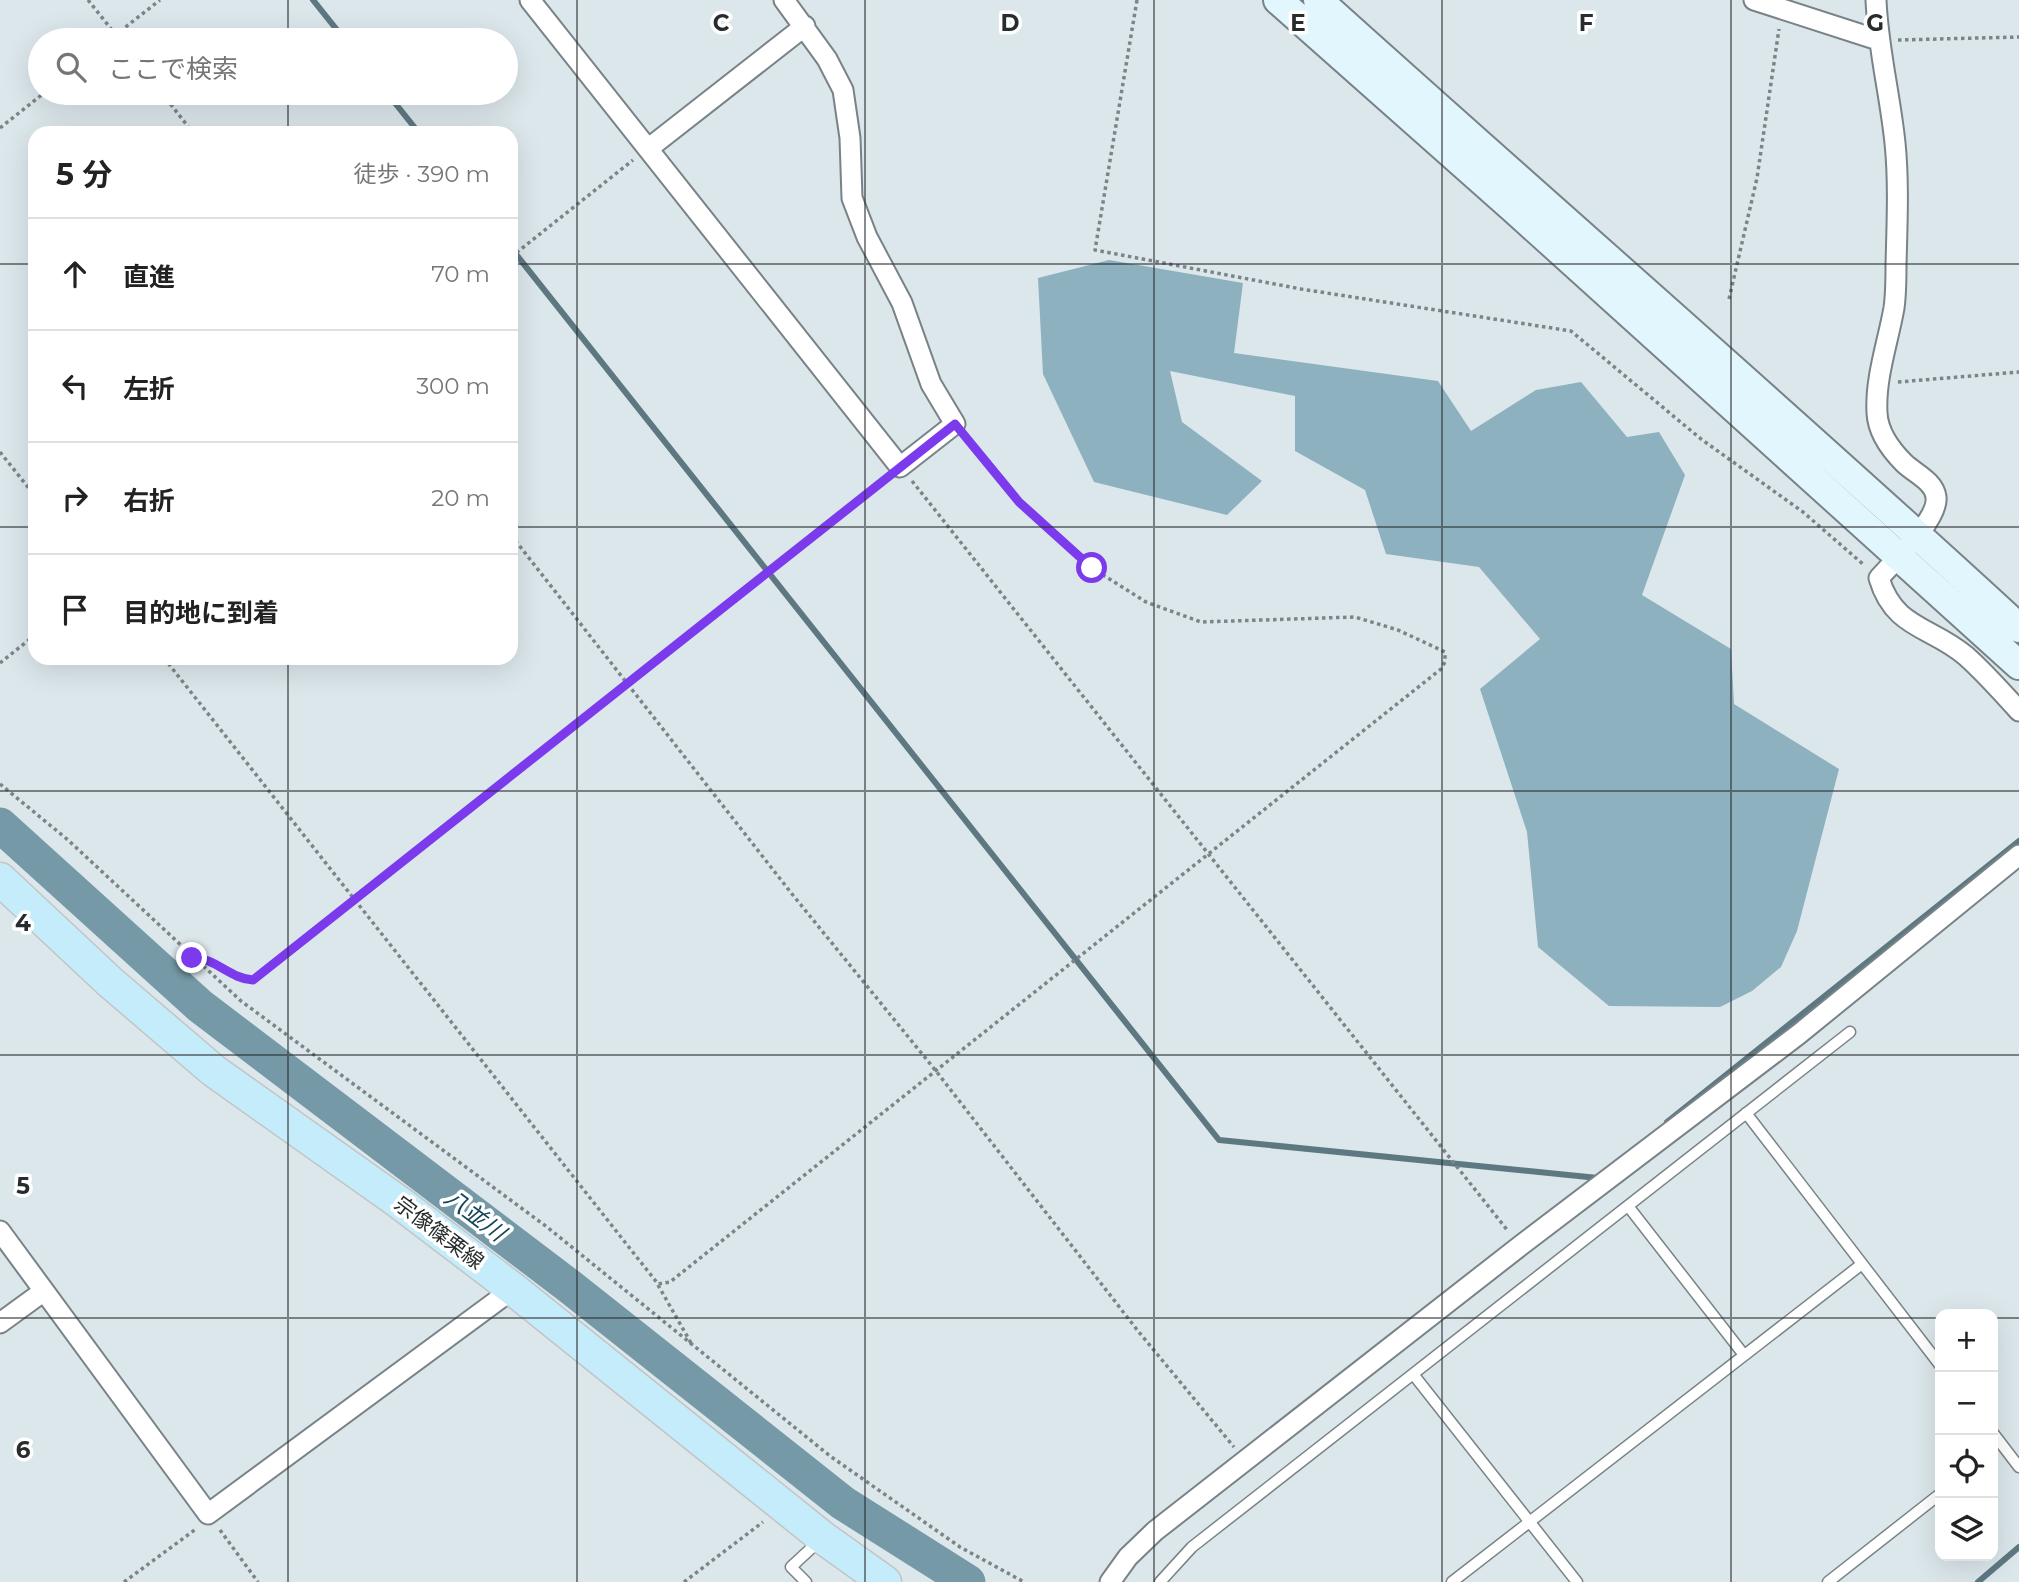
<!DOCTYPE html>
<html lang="ja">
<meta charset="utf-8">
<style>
:root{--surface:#fff;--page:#f2f2f2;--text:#222;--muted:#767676;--line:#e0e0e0}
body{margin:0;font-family:Montserrat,"Noto Sans JP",sans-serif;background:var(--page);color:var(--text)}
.controls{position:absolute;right:21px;bottom:21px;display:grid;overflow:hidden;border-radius:14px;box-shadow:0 7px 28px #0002}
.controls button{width:63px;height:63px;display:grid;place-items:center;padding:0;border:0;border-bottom:2px solid var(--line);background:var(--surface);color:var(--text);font:35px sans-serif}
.stop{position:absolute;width:21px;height:21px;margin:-16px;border:5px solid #7c3aed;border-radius:50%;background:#fff}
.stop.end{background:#7c3aed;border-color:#fff;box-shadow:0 2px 7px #0008}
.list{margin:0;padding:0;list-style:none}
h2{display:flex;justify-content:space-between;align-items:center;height:91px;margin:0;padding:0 28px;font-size:30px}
h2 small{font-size:23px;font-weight:400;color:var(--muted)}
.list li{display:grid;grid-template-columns:46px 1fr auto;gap:21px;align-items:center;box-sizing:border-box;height:112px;padding:0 28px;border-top:2px solid var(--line)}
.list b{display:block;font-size:26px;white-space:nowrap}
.list em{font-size:23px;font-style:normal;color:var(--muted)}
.icon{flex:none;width:38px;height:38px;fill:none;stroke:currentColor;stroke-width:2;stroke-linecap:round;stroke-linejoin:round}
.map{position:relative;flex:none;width:2019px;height:1582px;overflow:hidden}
.search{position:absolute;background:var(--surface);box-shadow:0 7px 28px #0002;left:28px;top:28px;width:490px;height:77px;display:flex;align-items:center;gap:18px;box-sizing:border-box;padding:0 24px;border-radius:38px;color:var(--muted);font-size:26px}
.panel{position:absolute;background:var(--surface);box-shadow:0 7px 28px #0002;left:28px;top:126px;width:490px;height:539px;border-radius:21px}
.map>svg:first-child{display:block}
</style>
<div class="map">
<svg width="2019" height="1582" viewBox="0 0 2019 1582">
<rect width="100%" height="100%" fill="#dce7ec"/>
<path fill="#8db1bf" d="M1109,260L1243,283L1234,353L1438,381L1471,431L1536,390L1581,382L1627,437L1659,432L1685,475L1642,595L1731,649L1734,704L1839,769L1797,931L1781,967L1752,991L1720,1007L1609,1006L1538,947L1527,832L1480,689L1540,639L1479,567L1386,554L1365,490L1295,451V396L1170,371L1182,422L1262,481L1227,515L1094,482L1043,374L1038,278Z"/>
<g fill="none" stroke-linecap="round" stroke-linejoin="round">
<path stroke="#5e7882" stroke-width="6" d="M313,0L345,40
M387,93L419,133
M511,248L1219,1140L1598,1178L1601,1175
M1667,1122L2019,841
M1978,1582L2019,1547"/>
<path stroke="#7599a6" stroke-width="35" d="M0,825L200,1006L569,1286L843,1503L968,1582"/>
<g stroke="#798387" stroke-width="13">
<path id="lane" d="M1746,1113L1940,1365
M1628,1206L1744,1355
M1413,1374L1577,1582
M1993,1433L2019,1467
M806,1582L791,1567L819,1541
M1160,1582L1192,1547L1850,1032
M1452,1582L1862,1264
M1828,1582L1940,1494"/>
</g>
<g stroke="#798387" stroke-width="23">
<path id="street" d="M530,0L900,467L955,424L931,384L902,303L867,237L852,198L850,138L843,90L827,59L784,0
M1754,0L1878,40
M1876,0C1878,49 1890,94 1895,143C1899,182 1897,225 1896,265C1896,279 1896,294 1894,308C1888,342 1875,378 1877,413C1878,433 1890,449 1904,463C1914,473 1934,481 1936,497C1939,519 1894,561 1879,578C1894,629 1931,626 1966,656C1985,673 2002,692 2019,711
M649,148L805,26
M0,1231L208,1514L513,1289
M0,1323L44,1291
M1110,1582L1128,1557L1155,1531L1520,1246L1799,1034L2019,855"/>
</g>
<g stroke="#798387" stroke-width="32">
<path id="secondary" d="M1278,0L1514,209L2019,665
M1318,0C1551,210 1788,415 2019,628"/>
</g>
<g stroke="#c3c4c4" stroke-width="35">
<path id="primary" d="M0,879L110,982L214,1071L400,1203L513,1289L822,1537L885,1582"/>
</g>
<path stroke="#7d8487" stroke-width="3.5" stroke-dasharray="3.5 3.5" stroke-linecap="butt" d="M88,0L120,40
M1137,0L1095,250L1301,289L1571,331L1701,439L1803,512L1864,565
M109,40L160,0
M1898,40L2019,37
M162,93L193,133
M0,128L44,93
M511,257L633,160
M1729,299L1757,178L1779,29
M1898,382L2019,372
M0,452L35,496
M912,481L1508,1231
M511,535L792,894L936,1071L1138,1331L1234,1447
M164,658L658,1284L670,1282L1441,669L1445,662V652L1398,630L1355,617L1201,622L1146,602L1092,568L1019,502L968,439
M0,663L35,635
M0,784L68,840L241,1001L547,1227L830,1456L960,1547L1024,1582
M193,958C215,957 230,979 253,980L887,478
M658,1285L691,1343
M220,1530L258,1582
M124,1582L196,1529
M684,1582L763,1522"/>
<use href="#lane" stroke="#fff" stroke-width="10"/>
<use href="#street" stroke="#fff" stroke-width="19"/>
<use href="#secondary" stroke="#e2f6fd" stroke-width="28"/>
<use href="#primary" stroke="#c5ecfb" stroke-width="32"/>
</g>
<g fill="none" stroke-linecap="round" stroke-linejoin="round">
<path stroke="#7c3aed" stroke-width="9" d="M192,958C215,957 230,979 253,980L955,424L1019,502L1092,568"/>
</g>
<path fill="none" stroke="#282c2d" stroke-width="2" stroke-opacity="0.55" d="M288,0V40M577,0V1582M865,0V1582M1154,0V1582M1442,0V1582M1731,0V1582M288,93V133M0,264H35M511,264H2019M0,527H35M511,527H2019M288,658V1582M0,791H2019M0,1055H2019M0,1318H1940M1993,1318H2019"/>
<g text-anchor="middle" stroke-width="7" stroke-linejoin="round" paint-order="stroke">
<g font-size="21" fill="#282c2d" stroke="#fff">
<text transform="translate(439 1233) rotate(37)" y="7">宗像篠栗線</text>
</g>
<g font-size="23" font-style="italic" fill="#154758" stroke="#fff">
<text transform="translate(475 1215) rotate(37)" y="8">八並川</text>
</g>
</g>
<g font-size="23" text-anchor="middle" font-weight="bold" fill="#282c2d" stroke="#fff" stroke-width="7" stroke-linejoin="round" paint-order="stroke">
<text x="721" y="31">C</text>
<text x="1010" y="31">D</text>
<text x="1298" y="31">E</text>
<text x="1586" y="31">F</text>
<text x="1875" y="31">G</text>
<text x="23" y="931">4</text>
<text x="23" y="1194">5</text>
<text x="23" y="1458">6</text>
</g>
</svg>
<div class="controls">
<button>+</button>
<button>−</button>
<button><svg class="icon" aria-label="locate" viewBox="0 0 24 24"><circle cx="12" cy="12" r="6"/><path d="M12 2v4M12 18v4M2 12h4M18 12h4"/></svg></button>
<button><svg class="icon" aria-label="layers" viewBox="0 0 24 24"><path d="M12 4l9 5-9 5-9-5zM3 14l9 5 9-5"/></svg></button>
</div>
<div class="stop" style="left:1092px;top:568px"></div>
<div class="stop end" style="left:192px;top:958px"></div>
<div class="search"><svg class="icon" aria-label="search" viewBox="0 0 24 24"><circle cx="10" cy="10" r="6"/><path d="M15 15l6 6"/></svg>ここで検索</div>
<section class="panel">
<h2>5 分<small>徒歩 · 390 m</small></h2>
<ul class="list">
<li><svg class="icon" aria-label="ahead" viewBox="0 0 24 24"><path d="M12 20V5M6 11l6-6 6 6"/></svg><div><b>直進</b></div><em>70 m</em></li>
<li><svg class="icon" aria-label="left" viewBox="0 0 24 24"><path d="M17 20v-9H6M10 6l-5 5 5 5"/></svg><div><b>左折</b></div><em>300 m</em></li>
<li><svg class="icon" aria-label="right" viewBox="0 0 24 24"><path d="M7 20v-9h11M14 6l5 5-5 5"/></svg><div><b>右折</b></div><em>20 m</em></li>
<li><svg class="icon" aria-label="arrive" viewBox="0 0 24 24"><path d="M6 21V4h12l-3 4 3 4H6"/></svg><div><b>目的地に到着</b></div></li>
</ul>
</section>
</div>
